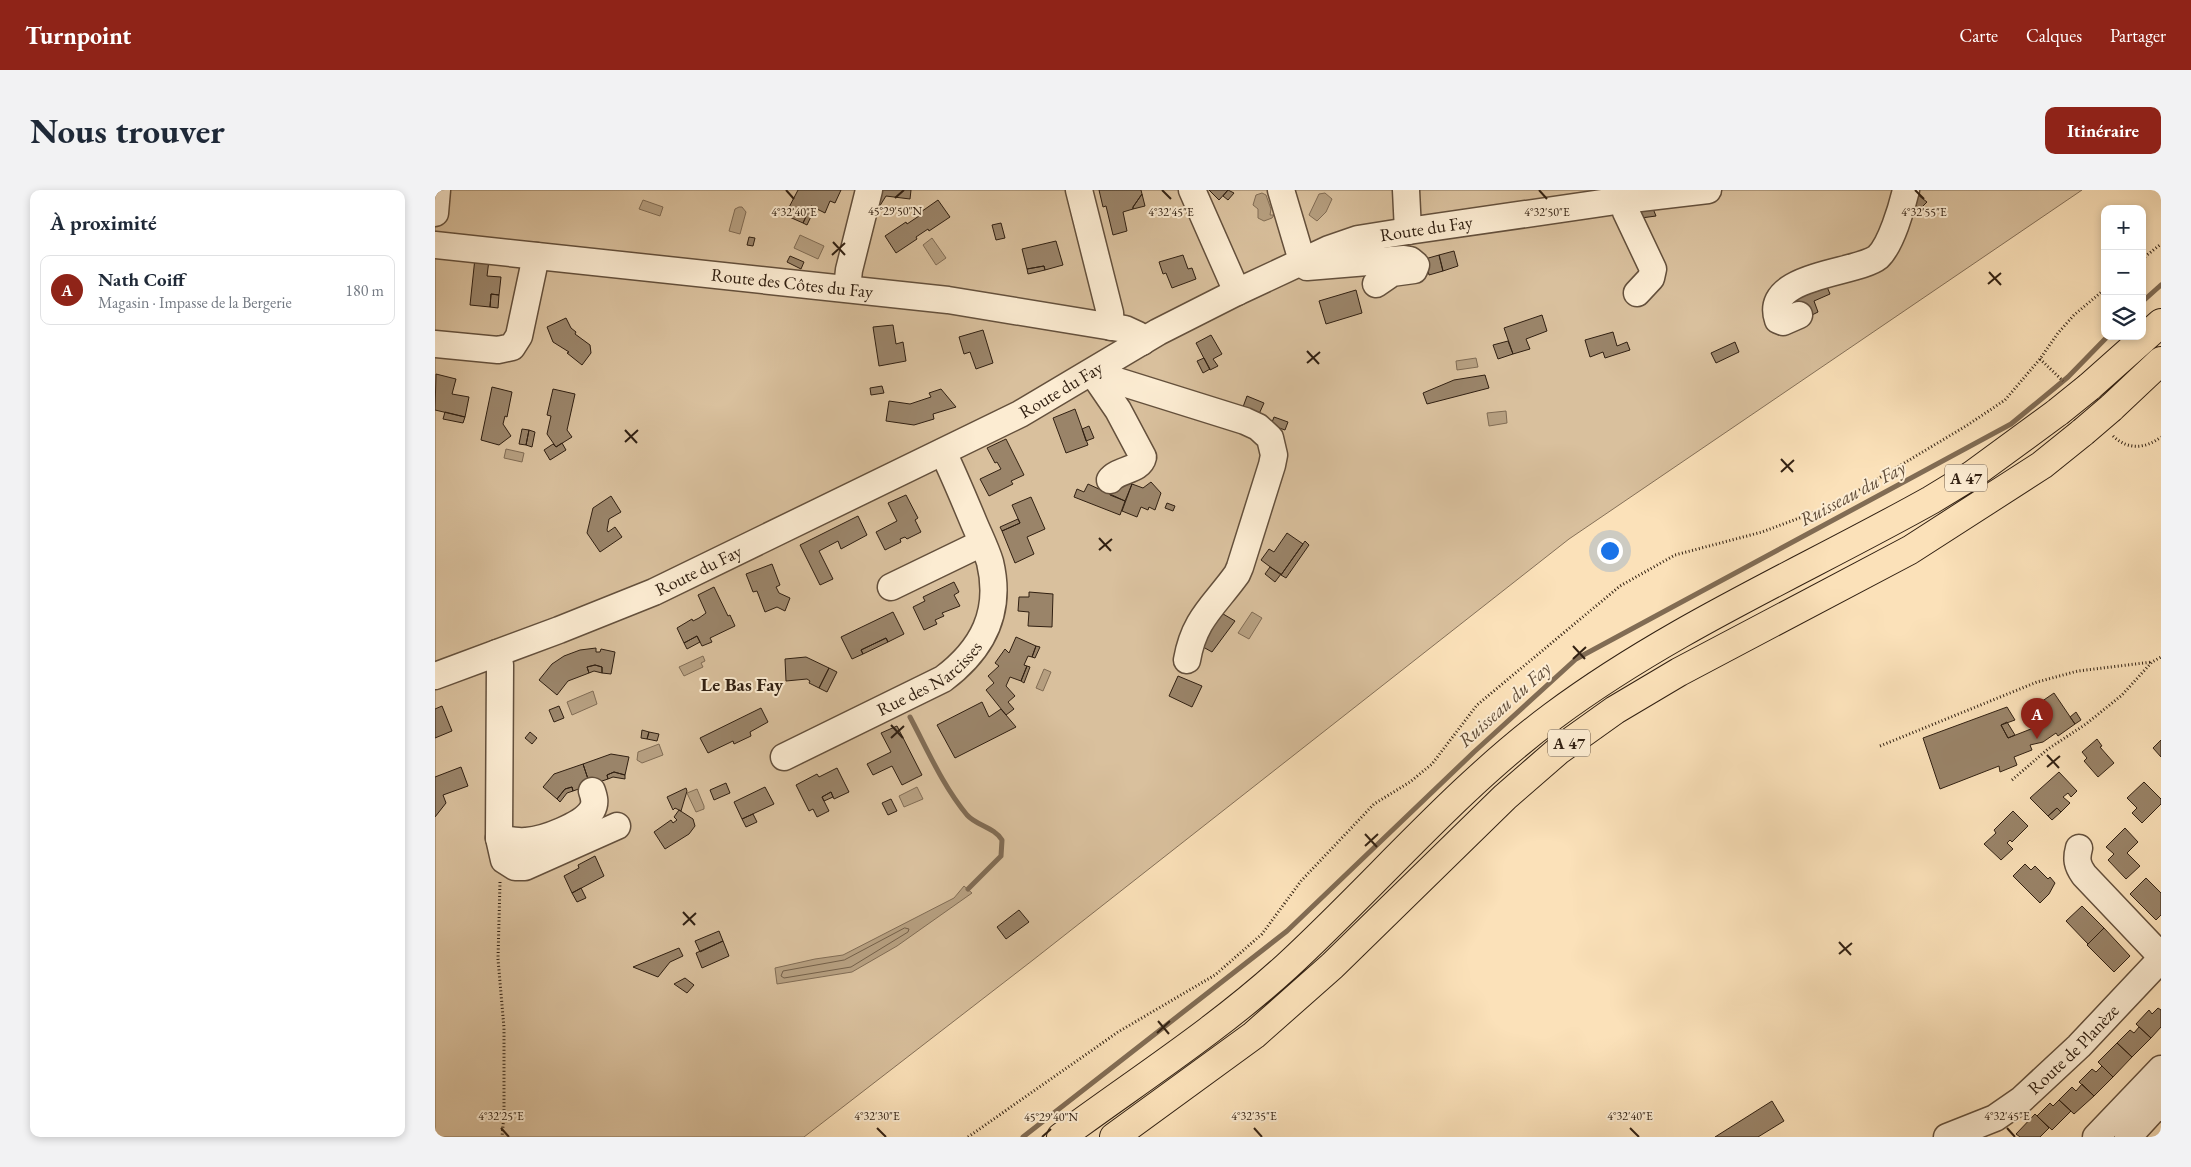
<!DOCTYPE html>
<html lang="fr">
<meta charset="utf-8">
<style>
:root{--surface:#fff;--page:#f2f2f3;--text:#1f2937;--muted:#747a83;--line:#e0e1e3;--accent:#8f2418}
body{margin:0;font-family:"EB Garamond",serif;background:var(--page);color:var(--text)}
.controls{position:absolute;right:15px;top:15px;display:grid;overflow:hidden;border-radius:10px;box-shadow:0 2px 8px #0003}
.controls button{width:45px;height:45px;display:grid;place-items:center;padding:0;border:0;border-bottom:1px solid var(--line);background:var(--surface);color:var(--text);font:25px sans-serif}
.you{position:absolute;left:1174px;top:360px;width:18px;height:18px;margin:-12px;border:4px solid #fff;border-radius:50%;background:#1a73e8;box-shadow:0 0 0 8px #1a73e833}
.badge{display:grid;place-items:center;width:32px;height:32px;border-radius:50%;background:var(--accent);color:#fff;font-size:16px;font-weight:700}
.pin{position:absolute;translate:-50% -41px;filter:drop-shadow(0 1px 2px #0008)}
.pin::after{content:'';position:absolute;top:26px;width:18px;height:15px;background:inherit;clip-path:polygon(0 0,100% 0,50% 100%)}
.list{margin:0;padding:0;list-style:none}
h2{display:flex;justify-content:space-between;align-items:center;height:65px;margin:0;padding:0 20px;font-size:21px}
h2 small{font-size:16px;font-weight:400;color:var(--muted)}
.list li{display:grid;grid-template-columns:32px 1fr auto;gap:15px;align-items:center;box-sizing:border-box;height:70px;margin:0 10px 10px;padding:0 10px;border:1px solid var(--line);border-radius:10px}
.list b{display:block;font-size:19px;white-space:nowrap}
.list p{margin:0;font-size:16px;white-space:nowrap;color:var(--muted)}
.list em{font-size:16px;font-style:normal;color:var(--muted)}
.icon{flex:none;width:28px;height:28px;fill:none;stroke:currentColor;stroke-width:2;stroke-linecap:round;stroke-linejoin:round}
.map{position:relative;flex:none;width:1726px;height:947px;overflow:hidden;border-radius:10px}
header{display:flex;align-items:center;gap:30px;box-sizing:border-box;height:70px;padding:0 25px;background:var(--accent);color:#fff}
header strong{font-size:24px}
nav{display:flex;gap:28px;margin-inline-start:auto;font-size:18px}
.intro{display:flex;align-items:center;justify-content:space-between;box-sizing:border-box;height:120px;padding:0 30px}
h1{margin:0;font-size:35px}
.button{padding:12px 22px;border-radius:10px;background:var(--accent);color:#fff;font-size:18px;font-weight:700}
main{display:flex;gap:30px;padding:0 30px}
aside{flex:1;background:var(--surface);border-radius:10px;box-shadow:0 2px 8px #0003}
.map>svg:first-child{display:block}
</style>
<header>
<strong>Turnpoint</strong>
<nav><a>Carte</a><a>Calques</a><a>Partager</a></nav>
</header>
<div class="intro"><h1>Nous trouver</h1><a class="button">Itinéraire</a></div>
<main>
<aside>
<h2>À proximité<small></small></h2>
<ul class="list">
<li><span class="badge">A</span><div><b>Nath Coiff</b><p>Magasin · Impasse de la Bergerie</p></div><em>180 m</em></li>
</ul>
</aside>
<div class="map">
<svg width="1726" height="947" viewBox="0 0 1726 947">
<rect width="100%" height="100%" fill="#fbe1b9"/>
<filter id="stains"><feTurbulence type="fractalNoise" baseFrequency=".004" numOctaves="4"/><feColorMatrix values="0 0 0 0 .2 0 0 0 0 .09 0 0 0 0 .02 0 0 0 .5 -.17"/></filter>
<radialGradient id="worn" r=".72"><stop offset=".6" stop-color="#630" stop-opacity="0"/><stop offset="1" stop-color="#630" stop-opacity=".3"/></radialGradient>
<path fill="#d9c09d" stroke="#857058" d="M0,0H1647L1134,349L598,770L369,947H0Z"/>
<path fill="#b69f80" stroke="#816c54" d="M827,3L831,5L836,19L835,25H839L837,28L829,31L823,28V19L818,15L821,5Z
M890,3L897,9L891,22L882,31L874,25L884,4Z
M208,10L228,17L225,26L204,19Z
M304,17H307L311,22L305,44L294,41L300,19Z
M365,45L389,56L383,69L359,58Z
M497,48L511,68L501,75L488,55Z
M1041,168L1043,177L1022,180L1021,171Z
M1071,221L1072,233L1054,236L1052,223Z
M71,259L89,263L87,272L69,268Z
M817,422L827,428L814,449L803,443Z
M268,466L270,471L266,473L268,477L249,486L244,477Z
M609,479L616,482L608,501L601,498Z
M158,501L162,514L137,525L132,512Z
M224,554L228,565L207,573L202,570L203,562Z
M482,597L488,609L469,617L464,606Z
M262,599L269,616V619L261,622L252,603Z
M529,696L537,703L462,756L417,782L342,794L340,778L380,769L408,765L519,708Z"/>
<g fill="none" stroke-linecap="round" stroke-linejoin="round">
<path stroke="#746049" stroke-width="1" d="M470,738L474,739L473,742L416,777L349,788L346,786L348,781L409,770Z"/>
<path stroke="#816c54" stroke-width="5" d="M1707,112L1726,95
M475,527C493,561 508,596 532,625C542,636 559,637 567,650L566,666L533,699
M588,947L852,741L1039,562L1141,469L1576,234L1633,187L1673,146"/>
</g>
<path fill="#9a8469" stroke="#312012" d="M363,0H406L400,13L395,11L390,23L376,16L368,33L350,25Z
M447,0H476L475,9L451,6L441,22L440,9Z
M664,0H706L707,4L698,17V19L688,22L692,41L678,45L671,16L668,17Z
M774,0H793L784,10Z
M793,0L799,3L793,10L788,6Z
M707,4L710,16L698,19V17Z
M1483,5L1492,12L1485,19L1477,11Z
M503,10L515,27L494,41L493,39L481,47L482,49L461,63L450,46L471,32L472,34L484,26L483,24Z
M1215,11L1221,26L1206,28L1199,12Z
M376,16L380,18L372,35L368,33Z
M566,33L570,48L561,50L557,35Z
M314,47L320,48L318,56L312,55Z
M621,51L628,75L610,80L609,76L592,79L587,59Z
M1019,61L1023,76L1008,81L1004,65Z
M748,65L753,79L757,78L761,89L737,98L731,83L728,84L724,72Z
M1004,65L1008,81L994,85L990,69Z
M355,66L369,72L366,79L352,72Z
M40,68L54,70L52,86L66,87L64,105L56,104L55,117L35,115Z
M609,76L610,80L593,84L592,79Z
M1388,87L1395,104L1379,111L1383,122L1369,129L1360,105Z
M921,100L927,123L891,134L884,111Z
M56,104L64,105L63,118L55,117Z
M1107,125L1112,141L1091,149L1095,159L1078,164L1069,138Z
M131,128L136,138L141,142L140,144L155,155L156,163L147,175L132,163L134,162L118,152L112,137Z
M458,135L461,154L468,152L471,171L444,176L438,137Z
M548,140L558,173L541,179L535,162L529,164L524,147Z
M1178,142L1182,156L1192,152L1195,160L1170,168L1168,162L1155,167L1150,150Z
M776,145L787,164L778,169L783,176L775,180L761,153Z
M1073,151L1078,164L1063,169L1058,155Z
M1300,152L1304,162L1281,173L1276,163Z
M769,168L775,179L768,183L762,171Z
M1,184L21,189L17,204L34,207L30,227L0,220Z
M1050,185L1054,198L992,214L988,203L1019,190Z
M447,196L449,203L436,205L435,198Z
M57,197L77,202L72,227L70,226L68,234L76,246L64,255L46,250Z
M118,199L140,204L132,240L137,247L121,257L112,244L116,226L112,225Z
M506,199L521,217L498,224L499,229L479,235L451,231L454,211L475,214L496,207L494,203Z
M812,206L829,213L824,224L808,217Z
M640,219L653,255L631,263L618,228Z
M10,222L30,227L28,233L8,229Z
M839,227L853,232L850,240L836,235Z
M654,236L659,248L651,251L647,239Z
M87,239L94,240L91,255L84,254Z
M94,240L100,242L97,257L91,255Z
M571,249L589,285L576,291L578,294L554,306L545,289L566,279L562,272L560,273L552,258Z
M127,253L131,260L115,270L109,260L118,254L121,257Z
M683,288L697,294L690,311L675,305Z
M716,292L726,303L720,320L714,317L713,320L706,317L702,327L687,321L697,294L708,298Z
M653,294L690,311L685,325L639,307L642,299L649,302Z
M471,305L483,328L480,330L486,342L472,349L470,347L465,349L466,352L450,360L441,342L462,331L453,313Z
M176,306L186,322L174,329L172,340L173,342L180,337L187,347L165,362L152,343L158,318Z
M596,307L610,339L592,347L599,364L580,373L567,341L585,333L577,315Z
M732,313L740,316L738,321L730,318Z
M423,326L432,345L406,359L403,351L384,361L398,389L385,395L365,355Z
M583,329L585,333L567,341L565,337Z
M852,343L868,354L846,385L826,370L834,359L839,362Z
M870,351L874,355L851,388L846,385Z
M337,374L345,395L341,397L344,403L355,408L350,421L342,417L330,422L322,401L318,402L311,384Z
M835,377L846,384L840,392L830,384Z
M519,392L524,402L519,405L525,416L507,423L509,426L500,430L502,434L489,440L478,417L490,411L488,407Z
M279,397L293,426L295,425L300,436L275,448L277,452L267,456L262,446L249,453L242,438L257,429L258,431L264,428L271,423L263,405Z
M594,402L618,404L617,437L593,436L594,422L583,421L584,407H594Z
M778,418L800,431L777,462L761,453Z
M458,422L469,444L453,452L451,448L426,460L428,464L417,469L406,447Z
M262,446L265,452L252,459L249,453Z
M581,447L601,456L597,467L593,466L589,475L592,476L586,491L575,487L571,496L580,506L573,512L579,519L571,525L551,500L559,493L553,486L564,476L560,473L570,459L574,463Z
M451,448L453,452L428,464L426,460Z
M601,456L605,457L600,468L597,467Z
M161,458V462H165L166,459L180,462L176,484L167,483V477L160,475L152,477L154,483L133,491L122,505L104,490L117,474L129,466L145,460Z
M371,467L394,478L384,498L374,493L375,491L372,489L351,491L350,469Z
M160,475L167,477V483L159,481L154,483L152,477Z
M592,476L595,477L589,493L586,491Z
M394,478L402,482L392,502L384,498Z
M743,486L767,496L757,517L734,506Z
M1619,503L1640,534L1623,546L1621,543L1608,552L1595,555L1597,560L1579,567L1582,575L1565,582L1564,576L1505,599L1488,548L1572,517L1580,530L1566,535L1573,548L1601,537L1599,533L1610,524L1603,514Z
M547,512L554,527L566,519L581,537L520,568L502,535Z
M7,516L17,541L0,548V519Z
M124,516L129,528L119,532L114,520Z
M326,518L333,532L315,542L316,546L299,554L298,551L273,563L265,548Z
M1641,522L1646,530L1640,534L1635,527Z
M1572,532L1580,545L1573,548L1566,535Z
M462,536L487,585L467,595L457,576L438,585L432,574L456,562L446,543Z
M207,540L214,542L212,549L206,548Z
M95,542L102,548L97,554L90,548Z
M214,542L224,544L222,551L212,549Z
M1662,549L1667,556L1665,557L1679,573L1663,587L1649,571L1652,568L1647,562Z
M1726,550V567L1718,558Z
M176,564L194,567L190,585L179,582L172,585L173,589L155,595L148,574Z
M148,574L155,595L138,601L137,597L130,599L122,609L108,597L119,584Z
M26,577L33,596L8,605L11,613L0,627V587Z
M402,578L414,602L399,609L396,602L387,607L394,621L382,627L378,619L374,621L361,595L382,584L384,587Z
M179,582L190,585V589L178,587L173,589L172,585Z
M1624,582L1642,601L1636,607L1633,603L1628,607L1635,613L1626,622L1622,618L1613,626L1595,608Z
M1709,592L1726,609V614L1707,633L1697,623L1702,618L1692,608Z
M291,593L295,603L279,610L275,600Z
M137,597L138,601L132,603L125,612L122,609L130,599Z
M330,597L339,614L307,629L299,612Z
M251,598L252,601L246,621L240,618L238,620L232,607Z
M396,602L398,607L389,611L387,607Z
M456,609L462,621L453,625L447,613Z
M1622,618L1626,622L1617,630L1613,626Z
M244,620L258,629L260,636L254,644L230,659L219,642L236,630L238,633L242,630L239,627Z
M1578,621L1593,636L1577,652L1575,650L1572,653L1578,659L1566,670L1549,654L1561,643L1559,640Z
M318,624L322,632L311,637L307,629Z
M1690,638L1703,652L1692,663L1705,676L1691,689L1673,670L1679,664L1671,657Z
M160,666L169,686L137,703L129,686L144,678L143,675Z
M1590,674L1596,680L1600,676L1613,689L1615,687L1620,693L1614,704L1605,713L1578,686Z
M1711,688L1726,703V725L1721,730L1695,704Z
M146,698L151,708L142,712L137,703Z
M1647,716L1669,738L1653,754L1631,731Z
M584,720L594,732L571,749L562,737Z
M1669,738L1695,766L1679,782L1652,755Z
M284,741L288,751L265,762L260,751Z
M288,751L294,766L267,778L261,763Z
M244,758L248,766L235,772L223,787L198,777Z
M250,788L259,795L252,803L239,794Z
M1723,818L1726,820V837L1716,848L1701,834L1714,820L1717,824Z
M1704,837L1716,848L1697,867L1682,853L1695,840L1699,843Z
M1682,853L1697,867L1678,887L1663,872Z
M1667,876L1678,887L1659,906L1644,892L1657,879L1661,882Z
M1647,894L1659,906L1639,924L1624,910L1637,897L1641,901Z
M1624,910L1636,921L1617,940L1602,926L1615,913L1618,916Z
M1337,911L1349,931L1323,947H1280Z
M1600,924L1614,938L1605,947H1585L1581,944Z"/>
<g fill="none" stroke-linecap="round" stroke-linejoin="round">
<g stroke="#64503c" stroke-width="29">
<g id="minor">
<path d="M644,0L675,123L676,137"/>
<path d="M757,0L802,102"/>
<path d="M846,0L865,64L872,77L969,69L975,70L981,75L979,80L957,83L941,94"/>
<path d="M971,0L973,41"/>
<path d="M1188,10L1191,22L1218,79L1216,88L1202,103"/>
<path d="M0,23L2,0"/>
<path id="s1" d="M0,55L513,110L690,139L703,145L707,152"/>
<path d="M412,98L414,80L434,0"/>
<path d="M1364,125L1348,132L1343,130C1327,84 1422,84 1443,67C1456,55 1467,17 1471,0"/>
<path d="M0,154L63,160L77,157L84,146L101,66"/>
<path d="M669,176L679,190L810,231L823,237L835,248L839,265L837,275L805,377L802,384C779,416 759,429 752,470"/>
<path d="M657,182L683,220L708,267C705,281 683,279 675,290"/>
<path d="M456,397L547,353"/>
<path d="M62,463L65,475L64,648L69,670L80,677H90L182,636"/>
<path id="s2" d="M0,486L124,440L219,402L585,224L723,142L802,102L894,59L923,49L973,41L1188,10L1273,0"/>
<path id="s3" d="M349,567L508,489C548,459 567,422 555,372C551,359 544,345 539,333C529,309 519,285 508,262"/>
<path d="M64,648C73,650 82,652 91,651C109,650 148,635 157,620C161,613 159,607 157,601"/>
<path d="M1644,658C1641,669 1642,675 1649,685L1726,766"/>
<path id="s4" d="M1512,947L1560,928L1586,910L1644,856L1726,769"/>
<path d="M1661,947L1726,879"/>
<path d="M1693,947L1726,911"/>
</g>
</g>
<g stroke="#312012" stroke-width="30">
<path id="highway" d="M1654,197L1726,133
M1676,218L1726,171
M626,947C702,891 782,840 852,776C941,694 1020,599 1118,526C1235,439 1369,381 1496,310L1537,285L1623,222
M679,947L819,845L897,776L1070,607L1124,560L1180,520L1244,482L1475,360L1607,275L1648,242"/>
</g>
<path stroke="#312012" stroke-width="3" stroke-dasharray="1 2.5" stroke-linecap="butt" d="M1707,69L1726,54
M1605,169L1628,191
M1678,246C1693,260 1710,259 1726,247
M1445,556L1602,492L1643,481L1717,472
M1577,590L1613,559L1651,534L1687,505L1717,472L1726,467
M65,692L63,769L69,838V925L67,947
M533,947L683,842L780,785L827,744L866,691L939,614L975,592L997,574L1042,515L1185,396L1240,365L1327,342L1399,315L1531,236L1570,210L1605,169L1623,143L1639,125L1670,99"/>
<use href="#minor" stroke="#fcecd2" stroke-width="26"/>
<use href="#highway" stroke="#fbe1b9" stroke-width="28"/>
<g stroke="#312012" stroke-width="30" stroke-linecap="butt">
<path id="highway-bridge" d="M1623,222L1654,197
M1648,242L1676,218"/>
</g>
<use href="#highway-bridge" stroke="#fbe1b9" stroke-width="28"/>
</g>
<path fill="none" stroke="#312012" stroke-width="2" d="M351,0L359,9M727,0L736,9M1104,0L1112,9M1480,0L1489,9M460,8L469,0M398,52L410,65M397,65L410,53M1554,82L1566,95M1553,94L1566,83M872,161L884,174M872,173L885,162M190,240L202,253M190,252L203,240M1346,269L1358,282M1346,282L1359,270M664,348L676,361M664,360L677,349M1138,456L1150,469M1138,469L1151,457M456,535L468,548M456,548L469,536M1612,565L1624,578M1612,577L1625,566M930,644L942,657M930,656L943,644M248,722L260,735M248,735L261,723M1404,752L1416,765M1404,764L1417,753M723,831L734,844M722,843L735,831M66,938L74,947M442,938L451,947M819,938L827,947M1195,938L1204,947M1572,938L1580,947M607,947L616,939"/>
<g text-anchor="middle" stroke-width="4" stroke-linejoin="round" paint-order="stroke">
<g fill="#fcecd2" stroke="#6e5d4c" stroke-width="1">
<rect x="1510" y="274.5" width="42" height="27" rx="4"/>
<rect x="1113" y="539.5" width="42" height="27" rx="4"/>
</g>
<g font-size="16" font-weight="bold" fill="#312012">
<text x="1531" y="294">A 47</text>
<text x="1134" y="559">A 47</text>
</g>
<g font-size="18" fill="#312012" stroke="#fcecd2">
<text dy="6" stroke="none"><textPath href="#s2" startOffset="1092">Route du Fay</textPath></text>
<text dy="6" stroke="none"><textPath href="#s1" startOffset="359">Route des Côtes du Fay</textPath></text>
<text dy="6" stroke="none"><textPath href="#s2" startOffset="689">Route du Fay</textPath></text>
<text dy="6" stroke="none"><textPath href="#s2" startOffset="284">Route du Fay</textPath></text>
<text dy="6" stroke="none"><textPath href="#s3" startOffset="166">Rue des Narcisses</textPath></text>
<text dy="6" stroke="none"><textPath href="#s4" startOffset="156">Route de Planèze</textPath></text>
</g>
<g font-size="19" font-style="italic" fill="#604c38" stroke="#fcecd2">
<text transform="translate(1417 303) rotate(-28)" y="7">Ruisseau du Fay</text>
<text transform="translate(1069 514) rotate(-42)" y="7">Ruisseau du Fay</text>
</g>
<g font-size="19" font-weight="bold" fill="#312012" stroke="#fcecd2">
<text x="307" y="501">Le Bas Fay</text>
</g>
</g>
<g font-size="12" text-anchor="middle" fill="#312012" stroke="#fcecd2" stroke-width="4" stroke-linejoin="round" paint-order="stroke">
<text x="460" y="25">45°29'50"N</text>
<text x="736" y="26">4°32'45"E</text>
<text x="1489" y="26">4°32'55"E</text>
<text x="359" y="26">4°32'40"E</text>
<text x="1112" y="26">4°32'50"E</text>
<text x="66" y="930">4°32'25"E</text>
<text x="442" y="930">4°32'30"E</text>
<text x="819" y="930">4°32'35"E</text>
<text x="1195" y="930">4°32'40"E</text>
<text x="1572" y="930">4°32'45"E</text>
<text x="616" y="931">45°29'40"N</text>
</g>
<rect width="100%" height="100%" filter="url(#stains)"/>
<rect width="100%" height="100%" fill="url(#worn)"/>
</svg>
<div class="controls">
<button>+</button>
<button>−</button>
<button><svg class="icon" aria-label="layers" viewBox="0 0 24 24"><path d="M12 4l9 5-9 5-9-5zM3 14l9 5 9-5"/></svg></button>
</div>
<div class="you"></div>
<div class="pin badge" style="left:1602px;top:549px">A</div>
</div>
</main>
